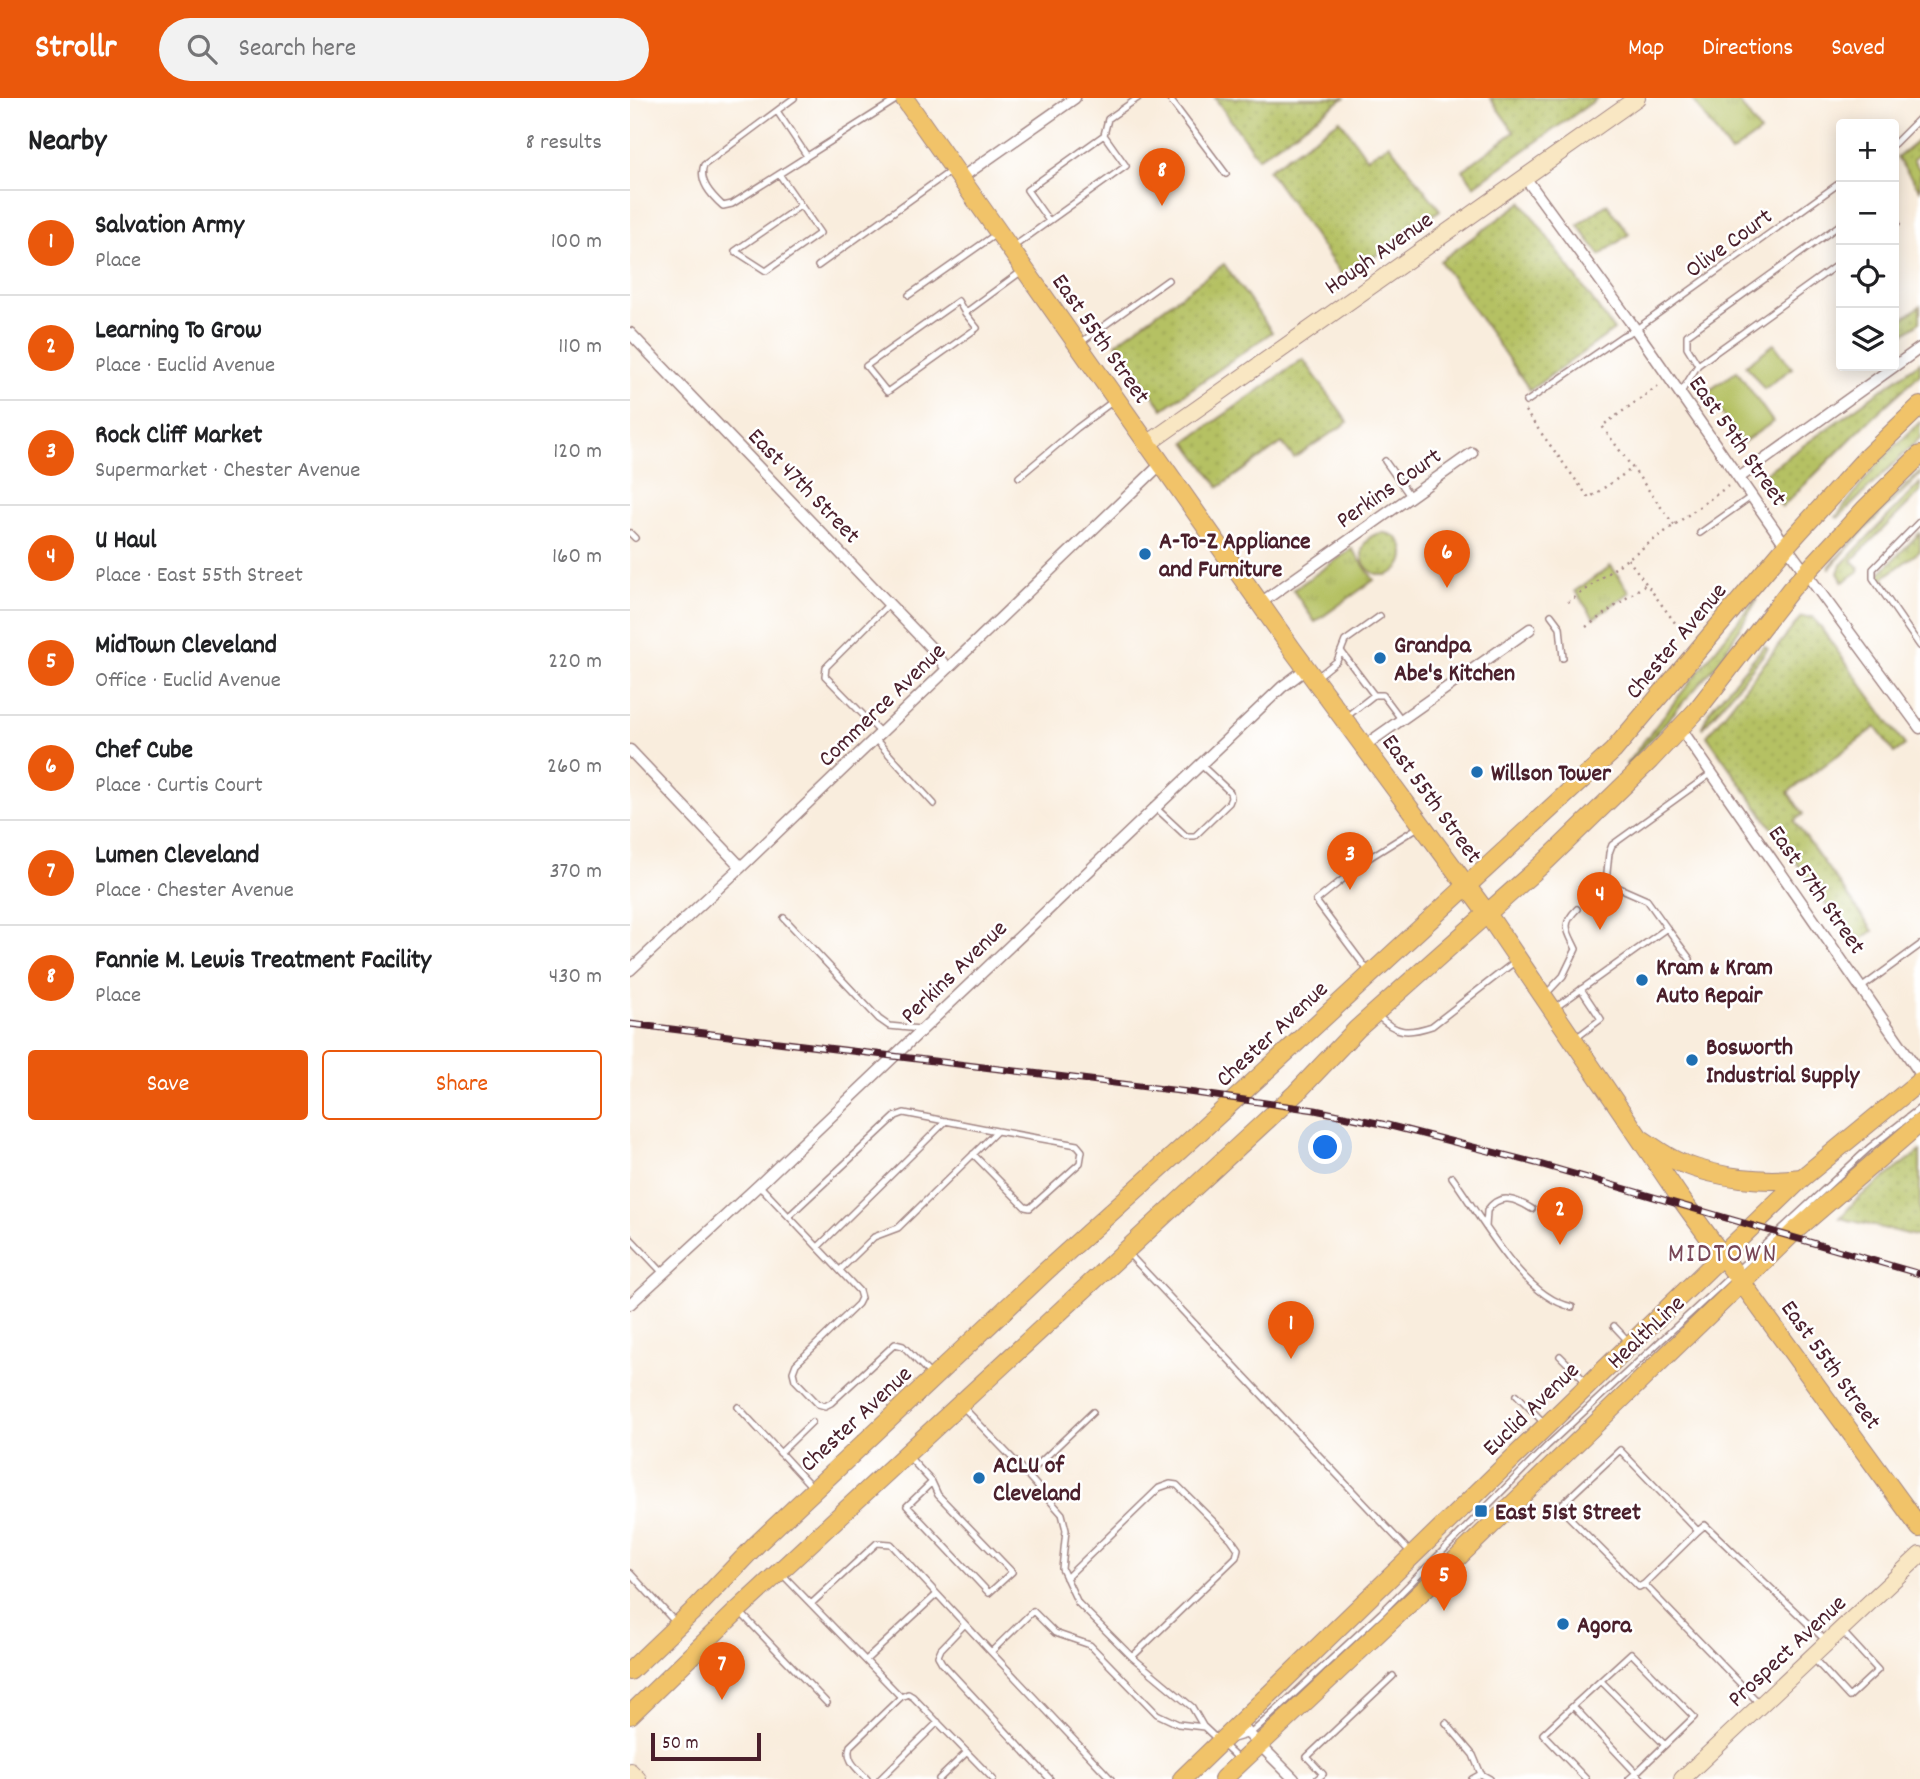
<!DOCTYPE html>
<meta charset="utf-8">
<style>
:root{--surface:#fff;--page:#f2f2f2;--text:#202124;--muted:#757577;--line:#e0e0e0;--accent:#ea580c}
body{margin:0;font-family:Dekko,sans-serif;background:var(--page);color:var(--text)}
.controls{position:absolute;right:21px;top:21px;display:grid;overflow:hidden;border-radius:7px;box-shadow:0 4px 18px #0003}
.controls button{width:63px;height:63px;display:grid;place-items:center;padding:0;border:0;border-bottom:2px solid var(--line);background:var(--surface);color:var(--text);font:35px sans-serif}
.scale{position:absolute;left:21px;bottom:18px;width:110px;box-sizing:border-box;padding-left:7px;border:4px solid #4a1f2b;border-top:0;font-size:19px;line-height:24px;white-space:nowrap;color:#4a1f2b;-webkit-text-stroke:5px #fff;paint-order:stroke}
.you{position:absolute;left:696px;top:1050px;width:24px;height:24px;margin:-18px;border:5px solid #fff;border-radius:50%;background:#1a73e8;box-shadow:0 0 0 10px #1a73e833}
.badge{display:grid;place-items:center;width:46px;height:46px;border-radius:50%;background:var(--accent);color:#fff;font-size:23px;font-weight:700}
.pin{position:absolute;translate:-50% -58px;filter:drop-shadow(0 2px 4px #0008)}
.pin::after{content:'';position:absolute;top:37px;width:24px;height:21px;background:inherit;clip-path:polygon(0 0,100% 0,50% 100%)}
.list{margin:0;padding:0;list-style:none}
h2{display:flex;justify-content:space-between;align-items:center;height:91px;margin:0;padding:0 28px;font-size:30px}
h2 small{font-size:23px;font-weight:400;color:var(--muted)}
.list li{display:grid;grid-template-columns:46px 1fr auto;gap:21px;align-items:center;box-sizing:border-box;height:105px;padding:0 28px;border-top:2px solid var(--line)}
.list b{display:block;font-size:26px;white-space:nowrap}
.list p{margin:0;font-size:23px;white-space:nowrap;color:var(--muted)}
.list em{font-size:23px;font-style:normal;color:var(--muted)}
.actions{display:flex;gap:14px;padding:21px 28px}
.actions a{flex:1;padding:16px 0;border:2px solid var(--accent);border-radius:7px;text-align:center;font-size:24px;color:var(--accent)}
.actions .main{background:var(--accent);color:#fff}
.icon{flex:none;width:38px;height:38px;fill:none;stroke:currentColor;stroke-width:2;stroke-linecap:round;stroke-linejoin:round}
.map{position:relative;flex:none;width:1290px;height:1681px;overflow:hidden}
header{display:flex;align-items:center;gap:42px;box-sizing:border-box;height:98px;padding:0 35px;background:var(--accent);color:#fff}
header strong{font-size:33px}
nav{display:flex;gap:38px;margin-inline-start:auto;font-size:24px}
.search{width:490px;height:63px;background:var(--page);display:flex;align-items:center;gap:18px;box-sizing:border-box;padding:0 24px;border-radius:38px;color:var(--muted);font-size:26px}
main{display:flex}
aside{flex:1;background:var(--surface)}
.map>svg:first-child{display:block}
</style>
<header>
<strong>Strollr</strong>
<div class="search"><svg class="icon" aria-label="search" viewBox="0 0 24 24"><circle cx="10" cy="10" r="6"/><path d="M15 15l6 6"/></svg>Search here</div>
<nav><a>Map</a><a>Directions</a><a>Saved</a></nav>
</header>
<main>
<aside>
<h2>Nearby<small>8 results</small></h2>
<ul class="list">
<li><span class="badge">1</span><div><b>Salvation Army</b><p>Place</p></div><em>100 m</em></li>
<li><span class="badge">2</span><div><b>Learning To Grow</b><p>Place · Euclid Avenue</p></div><em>110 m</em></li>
<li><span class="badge">3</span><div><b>Rock Cliff Market</b><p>Supermarket · Chester Avenue</p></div><em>120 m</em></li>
<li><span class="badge">4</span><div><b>U Haul</b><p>Place · East 55th Street</p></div><em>160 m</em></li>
<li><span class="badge">5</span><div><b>MidTown Cleveland</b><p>Office · Euclid Avenue</p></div><em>220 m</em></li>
<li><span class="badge">6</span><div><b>Chef Cube</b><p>Place · Curtis Court</p></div><em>260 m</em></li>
<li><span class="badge">7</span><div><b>Lumen Cleveland</b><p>Place · Chester Avenue</p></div><em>370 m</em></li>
<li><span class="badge">8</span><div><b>Fannie M. Lewis Treatment Facility</b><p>Place</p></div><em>430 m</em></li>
</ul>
<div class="actions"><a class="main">Save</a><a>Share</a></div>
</aside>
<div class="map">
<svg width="1290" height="1681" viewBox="0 0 1290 1681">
<defs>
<pattern id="grass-dots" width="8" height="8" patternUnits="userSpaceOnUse" patternTransform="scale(1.75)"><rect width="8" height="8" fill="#b5c163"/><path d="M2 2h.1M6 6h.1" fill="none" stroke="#9da556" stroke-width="1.8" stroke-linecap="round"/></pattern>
<pattern id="park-tufts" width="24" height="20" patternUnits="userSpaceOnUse" patternTransform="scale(1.75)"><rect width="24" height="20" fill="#b5c163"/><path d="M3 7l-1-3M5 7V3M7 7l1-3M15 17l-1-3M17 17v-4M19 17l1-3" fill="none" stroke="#9da556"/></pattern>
</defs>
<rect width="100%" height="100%" fill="#fff"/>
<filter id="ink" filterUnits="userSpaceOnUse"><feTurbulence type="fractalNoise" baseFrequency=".0143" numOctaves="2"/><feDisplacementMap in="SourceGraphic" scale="14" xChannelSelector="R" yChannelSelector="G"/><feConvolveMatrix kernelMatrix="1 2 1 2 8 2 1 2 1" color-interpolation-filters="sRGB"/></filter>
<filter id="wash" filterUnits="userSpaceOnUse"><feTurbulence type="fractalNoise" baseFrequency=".00686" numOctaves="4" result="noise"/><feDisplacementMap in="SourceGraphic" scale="28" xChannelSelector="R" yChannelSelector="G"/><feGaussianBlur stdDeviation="1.57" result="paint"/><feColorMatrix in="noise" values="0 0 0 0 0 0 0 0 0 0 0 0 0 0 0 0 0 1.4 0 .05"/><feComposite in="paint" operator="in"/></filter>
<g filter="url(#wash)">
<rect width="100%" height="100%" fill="#f9eddd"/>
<path fill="url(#grass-dots)" stroke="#807047" stroke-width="2" d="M585,0H714L628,60Z
M860,0H968L844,88L833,72L884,34Z
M710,22L737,60L759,46L810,112L714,180L638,72Z
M1290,41V56L1283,62L1290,72V92L1267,60Z
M892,104L984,232L900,292L810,163Z
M977,106L999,136L970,157L948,127Z
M594,166L642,234L533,311L486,245Z
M1290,208V224L1264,243V227Z
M673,261L718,324L664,360L652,345L589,389L556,344Z
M1290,264V276L1243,319L1152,409L1131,378Z
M1290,324V340L1208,420L1206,419L1249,364Z
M1290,373V377L1241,425L1200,470L1199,469L1237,425Z
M1290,385V394L1222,462L1229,469L1228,474L1213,484L1208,475L1211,467Z
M732 456a21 21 0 1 1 42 0a21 21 0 1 1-42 0Z
M1290,435V453L1253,480L1259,489L1257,490L1250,480V475Z
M1125,501L1127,502L1089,564L997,668L996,666Z
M1171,519H1183L1275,647L1264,655L1246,629L1158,694L1173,716L1164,723L1243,833L1224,846L1077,638Z
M1134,548L1138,551L1073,630L1072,629L1080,612Z
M1290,1053V1139L1210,1120L1227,1101Z"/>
<path fill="url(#park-tufts)" stroke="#807047" stroke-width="2" d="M1064,0H1106L1130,34L1101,55L1062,1Z
M722,451L744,482L685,524L663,492Z
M981,468L1000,494L964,520L945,493Z"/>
<path fill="#b5c163" stroke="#807047" stroke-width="2" d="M1144,246L1162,270L1134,291L1116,267Z
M1107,273L1143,324L1112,345L1077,294Z"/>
</g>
<g filter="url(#ink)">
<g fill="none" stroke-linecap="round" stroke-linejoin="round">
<g stroke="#a28684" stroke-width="8">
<path id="lane" d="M164,0L74,67C68,83 81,97 93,108L102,106L269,0
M539,0L596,76
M147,13L177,58
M474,37L478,21L508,0
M1264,46L1290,20
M149,76L190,135L136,173L105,153L170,108
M1264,120L1267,125L1264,127
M1211,126L1057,237V249L1068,267L1211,164
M383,149L496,68L474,37L397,92L419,123
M188,168L322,72
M279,197L366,136
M335,215L347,230L257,294L236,268L328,203L335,215L392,173
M450,245L538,182
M1050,296L1068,267
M896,304L992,238L1005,232L1211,84
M755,363L780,398
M389,379L447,330L482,304
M1290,423L1243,471V480L1290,548
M0,435L5,440
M1070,435L1122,398
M921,517L930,529L933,560
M711,553L744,597L716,619
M686,580L707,563L715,543L750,518
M744,597H753L771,621
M251,635L195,578L196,569L259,506
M245,641L304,706
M526,710L556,738H565L599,705L601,700L600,694L571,667
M976,784L1017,802L1037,830
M959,804L976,784L979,755L982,747L1082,675
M154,820L249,921L259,928L290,931
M739,874L686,803L739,760L790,728
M1231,890L1290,847
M916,896L933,878L946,851C937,832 931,827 947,811
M925,910L1037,830L1060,861
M747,917C766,936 778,936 802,928L887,862
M946,940L971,921L951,891
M822,1079C851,1118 892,1199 942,1209
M129,1087L229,1193L231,1200L228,1206L166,1266L163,1274L165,1282L188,1306L195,1308L201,1305L265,1246L273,1248L301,1277
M159,1118L266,1018L274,1015L367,1033
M856,1129L857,1113C869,1094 886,1101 902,1111
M0,1140L33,1175
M188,1149L316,1023
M497,1154L781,1455
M210,1172L244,1139L268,1130L367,1033L447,1047L452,1053L450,1065L400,1110L395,1109L343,1056
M984,1228L999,1244
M930,1258L957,1285
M887,1297L914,1325
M332,1308L384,1362L432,1416L436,1432L432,1471L448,1505L502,1559L562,1609L573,1628
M108,1309L182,1389
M150,1355L182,1324
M278,1358L302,1384L308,1397L382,1474L359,1495L277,1408L302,1384
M397,1377L463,1314
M0,1475L46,1525
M151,1475L271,1599L220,1648C215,1663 228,1671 237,1681
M436,1480L529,1390L540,1386L547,1387L601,1441L608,1451L606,1459L502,1559
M1014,1486L1009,1489L929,1409L990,1352L1068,1433
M307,1496L361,1554
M181,1506L247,1445L261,1446L307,1496L236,1562
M110,1514L197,1605
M335,1526L311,1551L308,1558L312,1565L420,1681
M1184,1561L1219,1599L1248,1572L1212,1533
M971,1583L1035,1647
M271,1599L278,1596L283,1599L363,1681
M1129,1605L1014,1486L1068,1433L1075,1427L1195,1542
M943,1608L913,1636L956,1681
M816,1625L843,1657L851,1676
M600,1642L620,1636L652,1607L751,1515L917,1348L1239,1050L1290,1010
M250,1681L308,1624
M309,1681L337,1654
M481,1681L361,1554L403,1513L425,1535L460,1547L527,1616L548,1626L574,1629L609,1662
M687,1681L693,1676L677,1659L763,1578
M842,1681L851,1676L860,1681
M999,1681L1006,1675L1064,1619L1001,1555L943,1608L1006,1675L1012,1681"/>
</g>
<g stroke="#a28684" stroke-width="13">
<path id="street" d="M894,78L999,222L1156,448L1290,630
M331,80L445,0
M0,235L305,554L317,571
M1110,379L1290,250
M629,506L842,355
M1051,631L1290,975
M734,648L900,531
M0,652L111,769
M0,872L111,769L530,367
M0,1206L129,1087L652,589L676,571
M609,1626L664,1681"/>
</g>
<g stroke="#a28684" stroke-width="18">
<path id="secondary" d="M516,347L1007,0
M0,1673L8,1681
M1052,1681L1290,1457"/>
</g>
<g stroke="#a28684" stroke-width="20">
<path id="primary" d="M274,0L662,551L856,814L1051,1101L1290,1430
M1013,1042C1025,1050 1038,1060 1051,1065C1089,1080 1133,1085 1172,1080
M0,1573L64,1512L128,1445L416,1173L551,1051L983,653L1156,448L1237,359L1290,308
M0,1617L108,1512L666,995L727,931L916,763L1020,662L1067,612L1161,491L1234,412L1290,357
M552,1681L1172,1080L1290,983
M593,1681L817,1470L1166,1132L1290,1025"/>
</g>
<path stroke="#a28684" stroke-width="2.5" stroke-dasharray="2 5" stroke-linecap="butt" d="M1028,288L972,328L1044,427
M895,313L959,400L1003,370
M998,461L1054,537
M938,504L1098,388
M956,529L1016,486"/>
<use href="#lane" stroke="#fff" stroke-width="5"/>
<use href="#street" stroke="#fff" stroke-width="10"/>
<use href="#secondary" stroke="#f9e7c3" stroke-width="16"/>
<use href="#primary" stroke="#f1c369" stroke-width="18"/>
<g stroke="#4a1f2b" stroke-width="7">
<path id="rail" d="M0,926L558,994L685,1012L757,1027L906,1065L1290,1176"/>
</g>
<use href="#rail" stroke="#fff" stroke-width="4.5" stroke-dasharray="13" stroke-linecap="butt"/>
</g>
</g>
<g fill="#1f6fb2" stroke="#fff" stroke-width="2.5">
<circle cx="515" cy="456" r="7"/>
<circle cx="750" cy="560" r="7"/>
<circle cx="847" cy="674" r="7"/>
<circle cx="1012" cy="882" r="7"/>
<circle cx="1062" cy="962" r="7"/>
<circle cx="349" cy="1380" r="7"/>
<rect x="844" y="1406" width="14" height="14" rx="3.5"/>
<circle cx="933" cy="1526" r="7"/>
</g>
<g text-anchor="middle" stroke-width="5" stroke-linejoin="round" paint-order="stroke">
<g font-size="24" fill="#4a1f2b" stroke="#fff">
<text transform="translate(1098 144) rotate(-36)" y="8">Olive Court</text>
<text transform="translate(748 154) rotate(-35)" y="8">Hough Avenue</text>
<text transform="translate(472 240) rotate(55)" y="8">East 55th Street</text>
<text transform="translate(1109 342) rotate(55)" y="8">East 59th Street</text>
<text transform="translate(175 387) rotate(46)" y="8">East 47th Street</text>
<text transform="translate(758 389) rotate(-35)" y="8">Perkins Court</text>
<text transform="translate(1045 542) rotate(-50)" y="8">Chester Avenue</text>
<text transform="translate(251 606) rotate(-44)" y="8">Commerce Avenue</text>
<text transform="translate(803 700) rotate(54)" y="8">East 55th Street</text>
<text transform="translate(1188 791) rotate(55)" y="8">East 57th Street</text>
<text transform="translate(323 873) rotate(-44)" y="8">Perkins Avenue</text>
<text transform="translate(641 935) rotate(-43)" y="8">Chester Avenue</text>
<text transform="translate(1015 1233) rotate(-43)" y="8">HealthLine</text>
<text transform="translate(1202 1266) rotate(54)" y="8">East 55th Street</text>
<text transform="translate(900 1310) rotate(-44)" y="8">Euclid Avenue</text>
<text transform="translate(225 1320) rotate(-43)" y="8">Chester Avenue</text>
<text transform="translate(1156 1552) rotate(-43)" y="8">Prospect Avenue</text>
</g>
<g font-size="24" font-weight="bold" fill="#4a1f2b" stroke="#fff" text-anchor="start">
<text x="529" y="450">A-To-Z Appliance<tspan x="529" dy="28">and Furniture</tspan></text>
<text x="764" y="554">Grandpa<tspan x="764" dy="28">Abe's Kitchen</tspan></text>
<text x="861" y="682">Willson Tower</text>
<text x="1026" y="876">Kram &amp; Kram<tspan x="1026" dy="28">Auto Repair</tspan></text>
<text x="1076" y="956">Bosworth<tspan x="1076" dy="28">Industrial Supply</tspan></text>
<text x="363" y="1374">ACLU of<tspan x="363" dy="28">Cleveland</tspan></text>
<text x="865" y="1421">East 51st Street</text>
<text x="947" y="1534">Agora</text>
</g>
<g font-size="28" letter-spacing="2" fill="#794757" stroke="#fff">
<text x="1093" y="1163">MIDTOWN</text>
</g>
</g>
</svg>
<div class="controls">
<button>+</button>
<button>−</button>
<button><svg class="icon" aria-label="locate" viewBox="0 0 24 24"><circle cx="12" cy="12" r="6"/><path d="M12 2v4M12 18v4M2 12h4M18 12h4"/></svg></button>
<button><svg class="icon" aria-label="layers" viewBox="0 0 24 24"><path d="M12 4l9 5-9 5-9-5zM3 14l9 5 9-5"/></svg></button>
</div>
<div class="scale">50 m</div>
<div class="you"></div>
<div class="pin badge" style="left:661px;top:1261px">1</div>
<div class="pin badge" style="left:930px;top:1147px">2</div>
<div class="pin badge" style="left:720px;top:792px">3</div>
<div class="pin badge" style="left:970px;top:832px">4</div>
<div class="pin badge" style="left:814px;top:1513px">5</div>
<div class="pin badge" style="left:817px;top:490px">6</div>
<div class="pin badge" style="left:92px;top:1602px">7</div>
<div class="pin badge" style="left:532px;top:108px">8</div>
</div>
</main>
